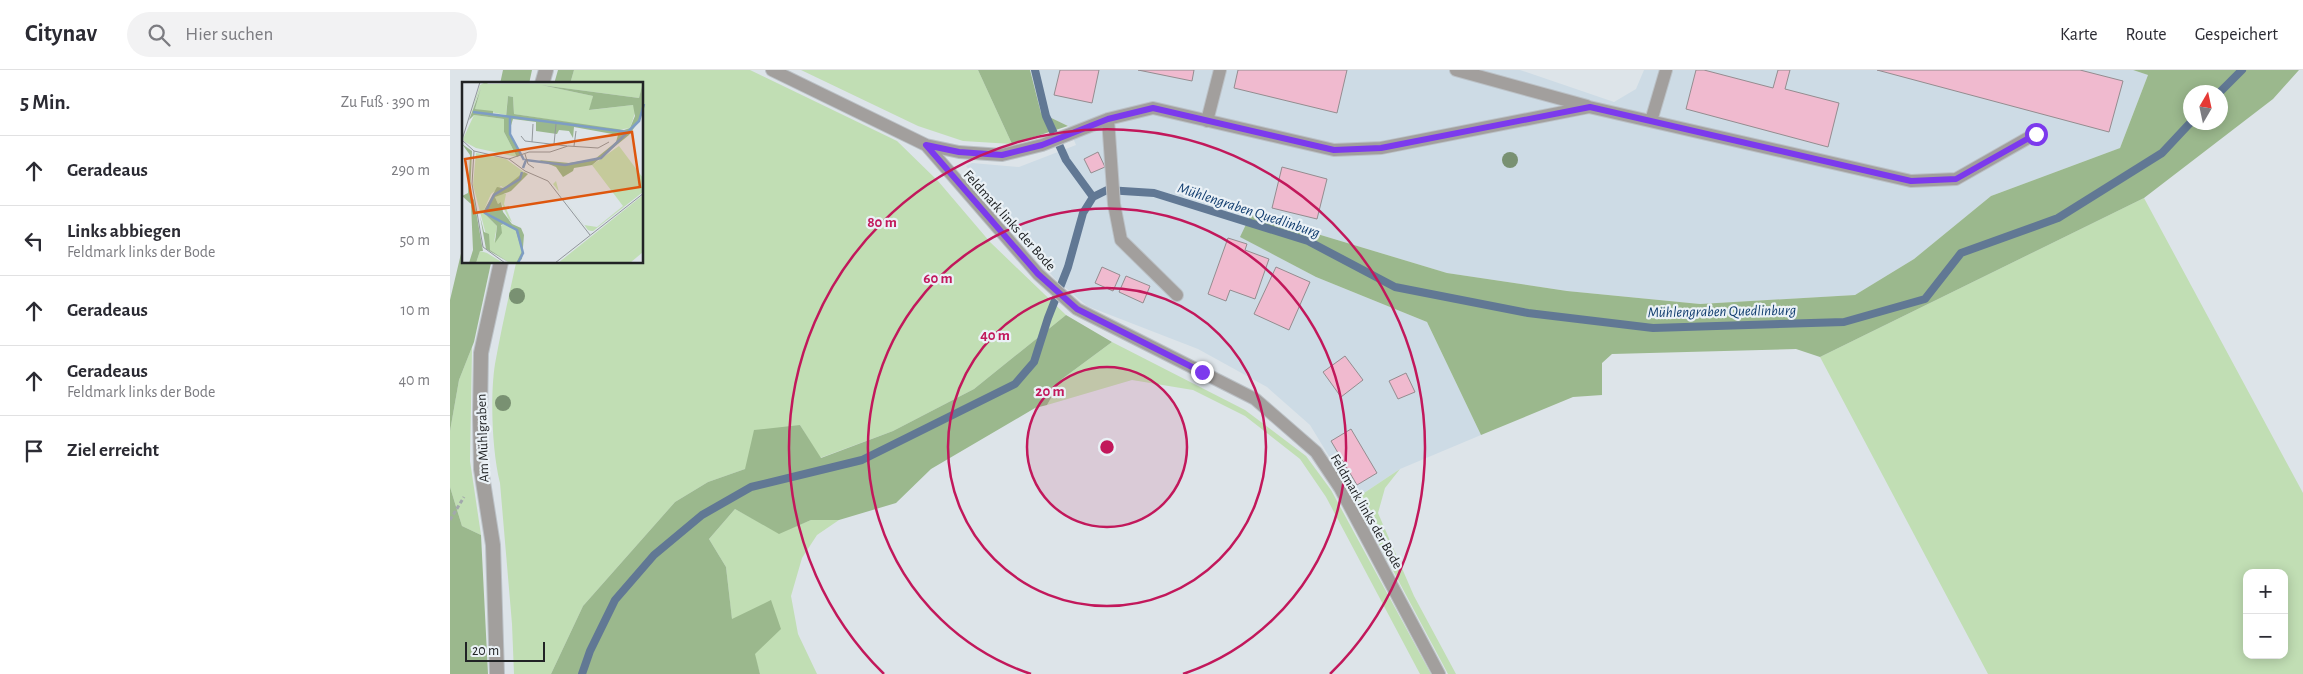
<!DOCTYPE html>
<html lang="de">
<meta charset="utf-8">
<style>
:root{--surface:#fff;--page:#f2f2f3;--text:#2b2b33;--muted:#7c7c81;--line:#e1e1e2}
body{margin:0;font-family:"Alegreya Sans",sans-serif;background:var(--page);color:var(--text)}
.controls{position:absolute;right:15px;bottom:15px;display:grid;overflow:hidden;border-radius:10px;box-shadow:0 2px 12px #0003}
.controls button{width:45px;height:45px;display:grid;place-items:center;padding:0;border:0;border-bottom:1px solid var(--line);background:var(--surface);color:var(--text);font:25px sans-serif}
.compass{position:absolute;left:1733px;top:15px;width:45px;height:45px;border-radius:50%;background:var(--surface);box-shadow:0 2px 12px #0003;rotate:9deg}
.scale{position:absolute;left:15px;bottom:12px;width:80px;box-sizing:border-box;padding-left:5px;border:2px solid #212325;border-top:0;font-size:14px;line-height:18px;white-space:nowrap;color:#212325;-webkit-text-stroke:4px #eaf1f6;paint-order:stroke}
.stop{position:absolute;width:15px;height:15px;margin:-11px;border:4px solid #7c3aed;border-radius:50%;background:#fff}
.stop.end{background:#7c3aed;border-color:#fff;box-shadow:0 1px 5px #0008}
.list{margin:0;padding:0;list-style:none}
h2{display:flex;justify-content:space-between;align-items:center;height:65px;margin:0;padding:0 20px;font-size:21px}
h2 small{font-size:16px;font-weight:400;color:var(--muted)}
.list li{display:grid;grid-template-columns:32px 1fr auto;gap:15px;align-items:center;box-sizing:border-box;height:70px;padding:0 20px;border-top:1px solid var(--line)}
.list b{display:block;font-size:19px;white-space:nowrap}
.list p{margin:0;font-size:16px;white-space:nowrap;color:var(--muted)}
.list em{font-size:16px;font-style:normal;color:var(--muted)}
.icon{flex:none;width:28px;height:28px;fill:none;stroke:currentColor;stroke-width:2;stroke-linecap:round;stroke-linejoin:round}
.map{position:relative;flex:none;width:1853px;height:604px;overflow:hidden}
header{display:flex;align-items:center;gap:30px;box-sizing:border-box;height:70px;padding:0 25px;background:var(--surface);border-bottom:1px solid var(--line)}
header strong{font-size:24px}
nav{display:flex;gap:28px;margin-inline-start:auto;font-size:18px}
.search{width:350px;height:45px;background:var(--page);display:flex;align-items:center;gap:12px;box-sizing:border-box;padding:0 18px;border-radius:28px;color:var(--muted);font-size:19px}
main{display:flex}
aside{flex:1;background:var(--surface)}
.map>svg:first-child{display:block}
</style>
<header>
<strong>Citynav</strong>
<div class="search"><svg class="icon" aria-label="search" viewBox="0 0 24 24"><circle cx="10" cy="10" r="6"/><path d="M15 15l6 6"/></svg>Hier suchen</div>
<nav><a>Karte</a><a>Route</a><a>Gespeichert</a></nav>
</header>
<main>
<aside>
<h2>5 Min.<small>Zu Fuß · 390 m</small></h2>
<ul class="list">
<li><svg class="icon" aria-label="ahead" viewBox="0 0 24 24"><path d="M12 20V5M6 11l6-6 6 6"/></svg><div><b>Geradeaus</b></div><em>290 m</em></li>
<li><svg class="icon" aria-label="left" viewBox="0 0 24 24"><path d="M17 20v-9H6M10 6l-5 5 5 5"/></svg><div><b>Links abbiegen</b><p>Feldmark links der Bode</p></div><em>50 m</em></li>
<li><svg class="icon" aria-label="ahead" viewBox="0 0 24 24"><path d="M12 20V5M6 11l6-6 6 6"/></svg><div><b>Geradeaus</b></div><em>10 m</em></li>
<li><svg class="icon" aria-label="ahead" viewBox="0 0 24 24"><path d="M12 20V5M6 11l6-6 6 6"/></svg><div><b>Geradeaus</b><p>Feldmark links der Bode</p></div><em>40 m</em></li>
<li><svg class="icon" aria-label="arrive" viewBox="0 0 24 24"><path d="M6 21V4h12l-3 4 3 4H6"/></svg><div><b>Ziel erreicht</b></div></li>
</ul>
</aside>
<div class="map">
<svg width="1853" height="604" viewBox="0 0 1853 604">
<rect width="100%" height="100%" fill="#dde4e9"/>
<path fill="#cddbe5" d="M580,0H1070L1164,32L1186,19L1194,0H1683L1698,5L1670,78L1541,126L1464,189L1405,225L1250,234L1117,221L997,203L801,144L791,167L866,207L977,252L1031,365L950,399L905,429L860,355L817,317L748,279L637,236L604,208L516,96L522,93L569,97L626,75L618,56L591,43Z"/>
<path fill="#c1deb4" fill-rule="evenodd" d="M124,0H300L447,71L488,111L540,172L616,245L524,319L443,361L370,388L350,355L295,399L258,412L225,432L133,536L101,604H64L62,554L50,413C42,381 40,326 45,294C51,260 59,226 66,193L192,192V14H120Z
M351,0H528L562,74L513,71L468,56Z
M1694,128L1853,423V604H1538L1370,287ZM1797,503H1834V585H1797Z
M662,272L795,340L856,386L881,420L981,604H970L876,427L850,389L795,346L743,320L682,310L597,335L612,309Z
M22,277L20,391L31,465L12,456L0,417V361L9,310Z
M950,399L935,418L928,443L964,526L1006,604H998L905,429Z
M285,439L329,463L361,450H389L367,465L352,488L341,526L348,564L367,604H310L304,584L321,531L282,550L276,497L259,469Z"/>
<path fill="#9bb88d" fill-rule="evenodd" d="M53,0H82L79,14H50Z
M108,0H124L120,14H104Z
M528,0H580L591,43L618,56L562,74Z
M1683,0H1849L1823,29L1694,128L1370,287L1346,279L1162,284L1152,293V325L1123,327L1031,365L977,252L866,207L790,167L801,144L997,203L1117,221L1250,234L1405,225L1464,189L1541,126L1670,78L1698,5ZM1740,22H1770V52H1740Z
M14,171V192L41,193L24,272L9,310L0,361V230Z
M616,245L662,272L612,309L597,335L585,338L481,399L446,433L389,450H361L329,464L285,439L259,469L276,497L282,549L321,530L331,559L305,584L310,604H101L133,536L225,432L258,412L295,399L304,360L350,355L371,388L443,361L524,319Z
M0,417L12,456L31,465L38,604H0Z"/>
<g fill="none" stroke-linecap="round" stroke-linejoin="round">
<path stroke="#617894" stroke-width="8" d="M585,0L596,46L616,90L643,127
M1770,22L1792,0
M132,604L140,581L165,530L204,485L252,445L301,417L412,390L565,314L584,292L598,248L618,197L633,143L643,127L657,120L704,123L858,171L945,217L1078,243L1203,258L1394,252L1475,229L1511,183L1608,148L1712,83L1741,52"/>
</g>
<path fill="#f0bacf" stroke="#948c8f" d="M610,0H649L642,33L604,25Z
M688,0H744L742,11Z
M788,0H897L887,43L784,18Z
M1246,0H1254L1323,18L1328,0H1340L1335,19L1389,33L1378,77L1236,39Z
M1427,0H1630L1673,11L1659,62Z
M648,82L655,97L641,103L634,89Z
M832,97L877,109L867,149L822,138Z
M778,168L797,174L795,180L819,189L805,229L780,220L776,231L758,224Z
M652,197L670,205L663,221L645,213Z
M826,197L860,212L839,260L804,244Z
M676,206L700,216L693,233L669,222Z
M895,286L913,310L891,327L873,302Z
M956,303L965,322L948,329L939,311Z
M901,359L927,403L907,415L881,371Z"/>
<g fill="none" stroke-linecap="round" stroke-linejoin="round">
<g stroke="#bbc1c6" stroke-width="14">
<path id="service" d="M322,0L476,75L588,204L627,239L805,329L866,382L890,418L989,604
M1006,0L1137,36
M658,49L664,134L671,170L727,225
M757,51L770,0
M1201,51L1216,0
M476,75L509,82L552,85L592,75L658,49L703,38L884,80L931,78L1139,37L1461,111L1506,109L1585,64"/>
</g>
<g stroke="#bbc1c6" stroke-width="16">
<path id="minor" d="M92,14L96,0
M47,604L43,475L31,399L30,346L31,283L51,192"/>
</g>
<path stroke="#a2a8ac" stroke-width="3" stroke-dasharray="4 2.5" stroke-linecap="butt" d="M0,450L14,427"/>
<use href="#service" stroke="#a29f9d" stroke-width="12"/>
<use href="#minor" stroke="#a29f9d" stroke-width="14"/>
</g>
<g fill="#799172">
<circle cx="1060" cy="90" r="8"/>
<circle cx="67" cy="226" r="8"/>
<circle cx="53" cy="333" r="8"/>
</g>
<g fill="none" stroke-linecap="round" stroke-linejoin="round">
<path stroke="#7c3aed" stroke-width="6" d="M752,302L627,239L588,204L476,75L509,82L552,85L592,75L658,49L703,38L884,80L931,78L1140,37L1461,111L1506,109L1586,64"/>
</g>
<circle cx="657" cy="377" r="80" fill="#c2185b" fill-opacity=".12"/>
<g fill="none" stroke="#c2185b" stroke-width="2.5">
<circle cx="657" cy="377" r="80"/>
<circle cx="657" cy="377" r="159"/>
<path d="M581 604A239 239 0 1 1 733 604"/>
<path d="M434 604A318 318 0 1 1 880 604"/>
</g>
<g text-anchor="middle" stroke-width="4.5" stroke-linejoin="round" paint-order="stroke">
<g font-size="14" fill="#212325" stroke="#eaf1f6">
<text transform="translate(560 150) rotate(48)" y="5">Feldmark links der Bode</text>
<text transform="translate(32 368) rotate(-92)" y="5">Am Mühlgraben</text>
<text transform="translate(917 441) rotate(60)" y="5">Feldmark links der Bode</text>
</g>
<g font-size="15" font-style="italic" fill="#113d6f" stroke="#eaf1f6">
<text transform="translate(799 140) rotate(18)" y="5">Mühlengraben Quedlinburg</text>
<text transform="translate(1272 241) rotate(-1)" y="5">Mühlengraben Quedlinburg</text>
</g>
</g>
<g transform="translate(12 12)">
<rect width="181" height="181" fill="#dde4e9"/>
<path d="M24,0L26,2L181,1L177,16L79,3L131,14L128,28L171,23L174,28L168,46L155,48L52,32L51,15L46,14L44,33L13,27L19,6L10,28L18,3ZM12,33L42,37V50L55,75L14,66L3,60L1,57ZM157,64L181,96V110L131,149H129L126,148L91,102L94,99L97,110L122,143L135,145L161,124L130,83ZM14,71L44,77L62,90L48,103L42,106L39,104L29,112L21,130L35,144L32,160L39,144L42,142L53,147L60,169L54,181H48L28,168L11,103ZM35,112H44L42,122L50,140L58,145L47,138L39,120L36,122L33,115ZM181,113V170L168,181H96ZM18,169L25,171L41,181H14Z" fill="#c1deb4"/>
<path d="M181,0V23L177,39L167,53L130,83L112,86L111,89L101,95L94,85L77,78L107,81L133,77L154,60L156,53L112,45L111,56L107,49L97,48L95,52L74,49V40L51,37L47,50L59,73L55,75L42,50V37L12,33L7,38L19,6L13,27L31,29V33L44,35L46,14L51,15L52,32L162,48L168,46L173,34L171,23L127,28L131,14L79,3L177,16ZM0,62L10,69L8,112L12,118L21,169H18L14,181H7L11,168L9,122L0,114L6,111L8,73ZM62,90L66,92L49,109L33,115L36,122L39,120L41,130L50,142L59,146L62,153L60,177L54,181L60,169L53,147L42,142L39,143L40,151L33,161L35,144L21,130L35,105L42,106ZM18,134L22,150L27,152L28,168L48,181L24,167Z" fill="#9bb88d"/>
<path fill="none" stroke="#7d9dc4" stroke-width="2.5" d="M11,30L165,50M48,34V52L62,78M61,86L64,78L103,83L139,76L177,39L182,22M56,181L61,171L55,148L23,131L32,113L58,97L60,90"/>
<path fill="none" stroke="#92979b" stroke-width="1" d="M59,54L63,59L105,64M0,58L12,69L10,102L21,165L43,181M0,58L18,0M70,60L71,42M92,62L94,42M112,64L114,49M12,69L47,77L63,89L86,99L128,153M63,72L66,82L72,86M47,77L67,70H88L106,64L136,66L147,60M93,181L182,111"/>
<path fill="#de560d" fill-opacity="0.15" stroke="#de560d" stroke-width="2.5" d="M170,50L178,105L12,131L3,77Z"/>
<rect width="181" height="181" fill="none" stroke="#212325" stroke-width="2.5"/>
</g>
<circle cx="657" cy="377" r="8" fill="#c2185b" stroke="#eaf1f6" stroke-width="2.5"/>
<g font-size="15" text-anchor="middle" font-weight="bold" fill="#c2185b" stroke="#eaf1f6" stroke-width="4.5" stroke-linejoin="round" paint-order="stroke">
<text x="432" y="157">80 m</text>
<text x="488" y="213">60 m</text>
<text x="545" y="270">40 m</text>
<text x="600" y="326">20 m</text>
</g>
</svg>
<div class="controls">
<button>+</button>
<button>−</button>
</div>
<svg class="compass" viewBox="-18 -18 36 36"><path d="M0-13l5 13h-10z" fill="#e53935"/><path d="M0 13l5-13h-10z" fill="#7c7c81"/></svg>
<div class="scale">20 m</div>
<div class="stop" style="left:1586px;top:64px"></div>
<div class="stop end" style="left:752px;top:302px"></div>
</div>
</main>
